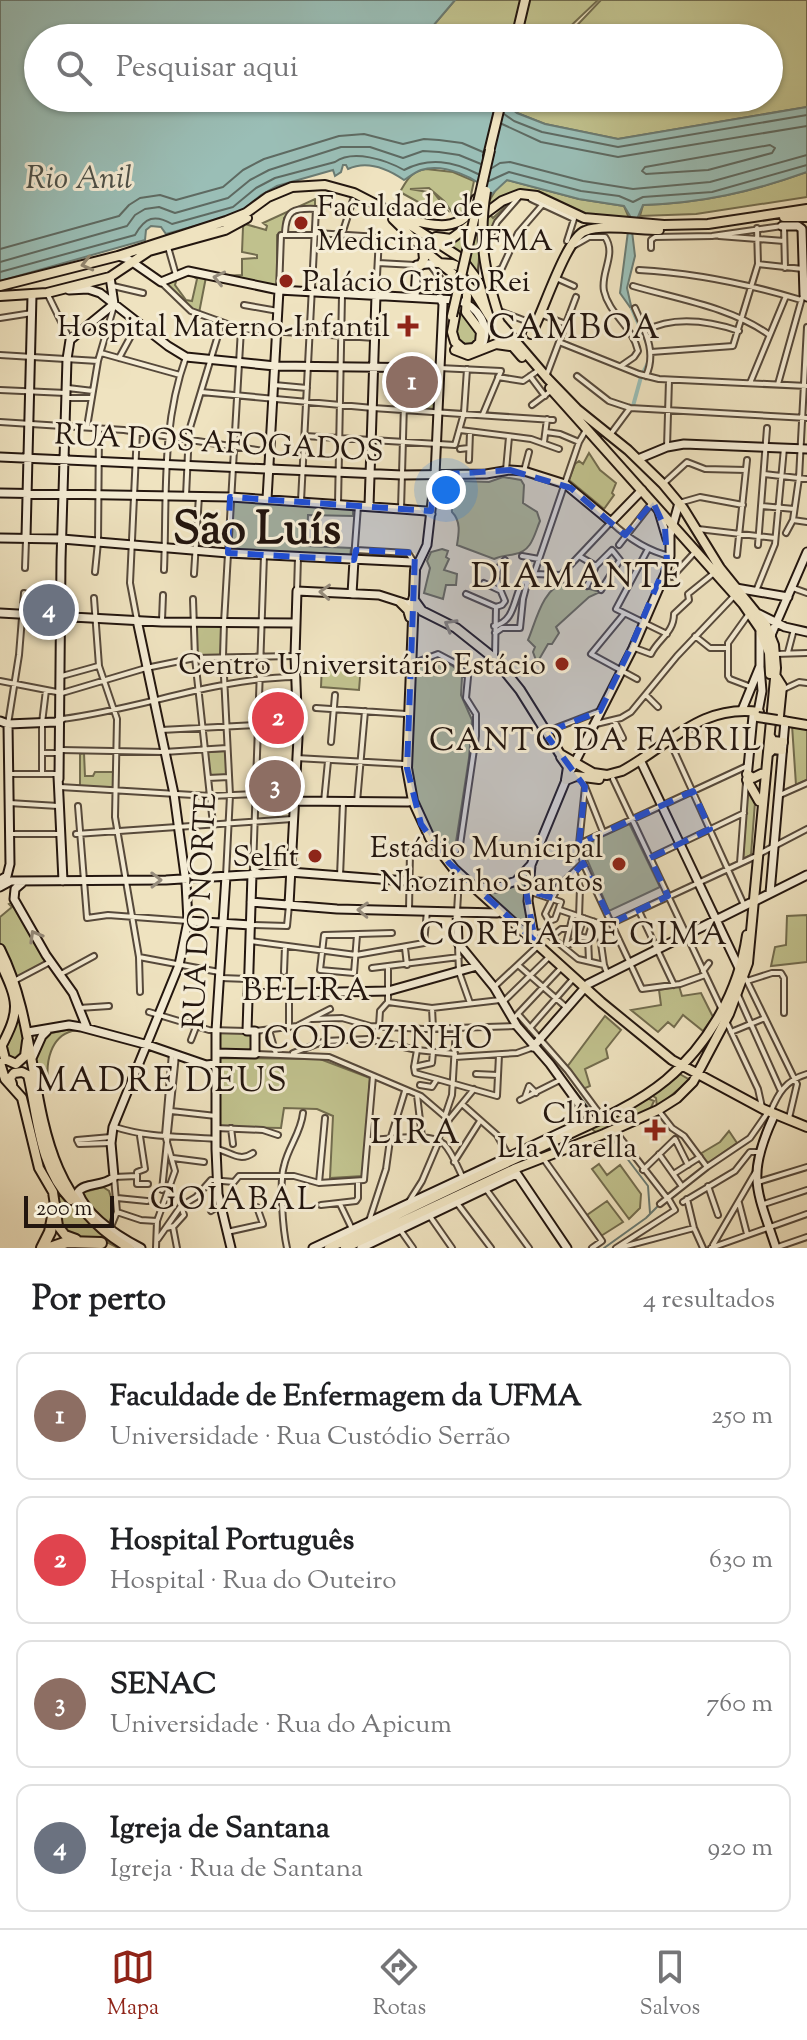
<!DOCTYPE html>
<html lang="pt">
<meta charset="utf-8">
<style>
:root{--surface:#fff;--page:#f6f6f6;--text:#202124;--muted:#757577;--line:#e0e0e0;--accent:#8f2418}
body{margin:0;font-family:"Sorts Mill Goudy",serif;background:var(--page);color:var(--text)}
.scale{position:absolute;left:24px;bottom:20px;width:90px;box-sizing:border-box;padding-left:8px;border:4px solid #23160f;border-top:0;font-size:22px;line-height:28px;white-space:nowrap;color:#23160f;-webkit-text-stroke:6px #f5edd6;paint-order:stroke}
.you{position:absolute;left:446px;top:490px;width:28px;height:28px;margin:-20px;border:6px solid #fff;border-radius:50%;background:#1a73e8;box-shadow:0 0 0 12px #1a73e833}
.badge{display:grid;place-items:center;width:52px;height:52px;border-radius:50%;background:var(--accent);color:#fff;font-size:26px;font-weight:700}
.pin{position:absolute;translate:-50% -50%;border:4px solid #fff;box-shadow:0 2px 8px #0006}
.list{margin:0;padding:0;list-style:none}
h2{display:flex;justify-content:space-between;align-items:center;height:104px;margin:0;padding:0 32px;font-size:34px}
h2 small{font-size:26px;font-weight:400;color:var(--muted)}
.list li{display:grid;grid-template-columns:52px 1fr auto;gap:24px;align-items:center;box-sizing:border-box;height:128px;margin:0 16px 16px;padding:0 16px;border:2px solid var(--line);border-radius:16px}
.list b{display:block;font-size:30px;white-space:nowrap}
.list p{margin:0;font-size:26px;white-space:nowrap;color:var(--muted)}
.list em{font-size:26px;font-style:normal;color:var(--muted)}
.icon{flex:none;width:44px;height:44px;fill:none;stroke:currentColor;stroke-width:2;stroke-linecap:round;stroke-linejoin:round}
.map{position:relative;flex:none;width:807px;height:1248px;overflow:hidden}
.search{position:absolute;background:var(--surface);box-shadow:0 2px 6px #0004;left:24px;right:24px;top:24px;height:88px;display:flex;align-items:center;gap:20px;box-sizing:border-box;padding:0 28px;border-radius:44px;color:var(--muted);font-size:30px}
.sheet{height:680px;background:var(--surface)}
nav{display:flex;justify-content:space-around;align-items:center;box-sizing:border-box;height:112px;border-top:2px solid var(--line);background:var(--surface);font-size:22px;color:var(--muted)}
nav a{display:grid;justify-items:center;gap:4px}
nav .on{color:var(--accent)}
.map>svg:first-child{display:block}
</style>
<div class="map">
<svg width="807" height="1248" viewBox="0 0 807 1248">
<rect width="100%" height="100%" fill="#efe3c0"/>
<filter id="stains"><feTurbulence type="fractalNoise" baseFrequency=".0025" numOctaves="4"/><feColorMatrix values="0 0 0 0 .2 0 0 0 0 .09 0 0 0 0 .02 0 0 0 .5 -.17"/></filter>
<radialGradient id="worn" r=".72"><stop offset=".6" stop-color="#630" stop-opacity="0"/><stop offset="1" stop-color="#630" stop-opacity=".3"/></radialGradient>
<path fill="#c0c18d" stroke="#726c4e" stroke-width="2" d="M455,0H598L558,38H426V34Z
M601,0H807V107L618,139L545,124L517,113L507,105L505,98H769V38H565Z
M426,169L453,172L474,181L469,204L456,218L444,201L429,188L410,189L434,193L448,211L429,208L400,192C407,180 410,172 426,169Z
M807,172V197L696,214L640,216L643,205C702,203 751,192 807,172Z
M507,180L579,199L624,206L629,218C613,217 594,217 578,212C541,198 526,176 489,206L488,203L498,186Z
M315,199V206L295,210L284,218L283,231L277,235V286L221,276L242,275V259L257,258V255L242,252L243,227L245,224L266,230L267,226L263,223Z
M509,203L496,222L480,256L477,275L443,244L450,242L488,213L493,218Z
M189,274L206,277L199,313L184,303L165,282L177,278L175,285L186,300L192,301L197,279Z
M458,310L465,313L477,327L476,343L469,347L455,339Z
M428,371H436L438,400L435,410L419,409V394L429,393Z
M589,453L600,470L616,483L612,493L614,495L604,509L569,480L575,464L579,461L583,464Z
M503,477L521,480L524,485L523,503L537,512L540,521C534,535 532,551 515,554C507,556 502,555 494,559L457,545C459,533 461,521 452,512L451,497L459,494L455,490L460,481L489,482Z
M231,500L353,506V516L308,515L307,546L351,548L350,559L229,552Z
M442,549L448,551L446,557L449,559L444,570L457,574L456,585H446L443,599L424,593L430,568L427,561L431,552Z
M566,582L600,592L589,597L556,627L559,633L552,644H548L537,663L533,652L535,647L528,640C536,621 543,587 566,582Z
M195,624H222L221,655L197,656Z
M437,656L454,667L462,677L461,695L472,720L469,758L456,842L454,849L444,852L420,815L411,775L413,668Z
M322,663L361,665L359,690L321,687Z
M792,725L807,727V780L796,785Z
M226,751V775L210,777L207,752Z
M84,753L85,776H93L95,772H113V788L80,786V754Z
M748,787L755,802L751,855L743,859Z
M629,823L660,887L609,911L583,850L589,842Z
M526,877L525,892L528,930L483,890L511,887Z
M13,902L46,961L17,978L0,944V917L12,907L9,904Z
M807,915V962L771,966L775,947L786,945L787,916Z
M679,986L682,996L701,993L713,1017L703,1031L683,1015L674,1027L668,1022L658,1032L631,1010L661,1005L659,990Z
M18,1002L24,1048L20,1059L10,1062L4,1049L17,1015Z
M605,1016L621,1030L606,1049L608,1058L585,1069L590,1086L583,1089L567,1067Z
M75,1028L98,1035C90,1033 79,1029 72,1031C50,1037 46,1063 48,1080L38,1083L35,1056L47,1034Z
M254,1032L253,1052H218L217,1033Z
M219,1058L320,1059L370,1078L363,1176L330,1178L333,1116L317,1109L284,1108L281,1128L219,1127Z
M678,1073L690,1080L657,1107L656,1098L650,1094Z
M647,1098L654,1101L649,1112L597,1133L593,1130L592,1126Z
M729,1131L737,1143L707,1164L700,1154L720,1142Z
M599,1164L607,1175L620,1165L641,1194L640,1208L629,1219L592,1169Z
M103,1187L109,1191L114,1207L109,1224L90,1206L81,1193Z
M58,1194L66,1198L96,1228L123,1248H118L105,1241L70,1236L58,1221Z
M607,1201L623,1222L601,1236L587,1215Z"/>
<path fill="#9abeb6" stroke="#6a7b73" stroke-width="2" d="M0,0H455L426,34V38H38V98H505L507,105L517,113L545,124L618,139L807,107V172C751,192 702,203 643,205L632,231L635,256L627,288L632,310L620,293L630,216L624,206L579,199L507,180L491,195C478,177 443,163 421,170C415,172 409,177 404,180C388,169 367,160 348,169L346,165H343L341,172L335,176L333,170L277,186L261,195L238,214L166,234L161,227L151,226L146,230L145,240L0,281Z"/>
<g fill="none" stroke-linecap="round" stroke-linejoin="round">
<path stroke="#5e6a62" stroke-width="2" d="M504,114L514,121L542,132L618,147L807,115
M502,124L541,142L618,157L807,126
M770,145L775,148L772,153L708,170L646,174L642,171L645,167Z
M492,168L500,163L510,162L583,181L633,189L710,182L807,155
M489,181L509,172L581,191L619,196L633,202L643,197L712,192L807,165
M0,249L119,216L129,205L140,198L160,195L176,200L223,187L243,170L264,159L339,136L364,134L403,144L424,139L439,140L462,143L483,152
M0,262L127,226L135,215L145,209L159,207L175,213L228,198L250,180L269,170L341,147H370L403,158L423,151L439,152L459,155L481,164
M0,272L135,235C145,217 155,214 172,224L233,207L256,188L275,178L335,162C353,149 386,160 404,170C429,157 453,161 478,174"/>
<path stroke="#6a7b73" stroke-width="2" d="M517,1019L534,1039
M538,1044L595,1116
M610,1136L648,1186L650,1213
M604,1248L646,1218L658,1206"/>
<path stroke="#9abeb6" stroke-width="4" d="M632,309L647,343
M633,406L641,377L648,363"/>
<g stroke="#56493b" stroke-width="8">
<path id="street" d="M531,199L574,219L567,241
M784,226L785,268
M285,233C286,210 293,208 316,209L301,501
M316,233L379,237L376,295
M342,234L353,200
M719,236L784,241
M575,245L589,237H605C617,254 600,273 604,291C609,314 633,327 638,351L634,357L621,366
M168,247L176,275
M486,247L497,222L518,198
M651,248V240L655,237L712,236L782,226
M378,263L415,265
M758,264L803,269
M431,266L451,292
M639,270C694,273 748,284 801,300
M490,274L502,268L518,233L543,204
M481,276L482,258
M556,278L574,286
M161,282L191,311L241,329L375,338
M113,286L143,293
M633,286C677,299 730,307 768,334
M279,290L281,235H315
M47,293L70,340
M244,305L278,311
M635,308C645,331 657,352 646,376
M502,312L534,324
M542,315L566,324
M0,318L32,313
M645,331C673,316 709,321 739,331
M559,342L639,374L659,379L807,386
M651,352L733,346L758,264L757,228
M101,353L180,375
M0,355L98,361
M119,358L138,323
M439,368L501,371L483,414
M547,374L576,297
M530,376L545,396
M577,376L609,401L630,408L807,418
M498,377L523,381L536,372
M750,383L786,296
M778,384L802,298
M274,385L307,388
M68,388L93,391
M0,390L66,393
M201,392L373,408L553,420
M65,398H91
M532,405L552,390
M0,422L124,430L270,452
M87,427L98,361L114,306
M460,430L531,439L559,449
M137,432L130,583L137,620
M546,432L560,434L579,442
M610,435L630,408
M305,436L455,445L464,413L467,369
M544,442L547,419
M667,447L669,380
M460,449L469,448
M469,460L470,432
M506,470L509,437
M524,471L529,452
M764,474L807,479
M663,484L687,462L705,469L746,470
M186,496L189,431L222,322
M679,503L700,497L743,505
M338,504L342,295
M761,506L794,509
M401,509L405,368
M793,520L807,522
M698,529L775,538
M786,533L793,520L799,478L807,327
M619,545L651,504
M758,545L767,428
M648,549L616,609L667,634
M356,550L408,553L414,562
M737,555L747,460
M522,556L539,559
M579,556L596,566
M354,559L358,506
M25,568L26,540
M164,570C167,497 161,426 186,357
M95,572L98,542L99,429
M194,574L199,496
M534,574L561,575L611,522C628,538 647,551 670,556
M534,574L579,442L586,430
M665,574L672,577L694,553
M484,583L499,590
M587,586L596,566L612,550L620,560L601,590
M793,588L807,593
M297,591L298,557
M756,591L775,544L784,448
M466,594L496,607
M94,598L99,666L117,719L115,817L139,957L140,992
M193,599L195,658L213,824
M496,607L502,605L505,601C499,586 490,573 505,560
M624,614L591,654L637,679
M748,615L728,643V676L730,679L751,687
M162,620L163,595
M494,626C519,621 512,589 528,577
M495,633L502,628H520L523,599L529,576
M695,636L710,648H727
M632,647L651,654C658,639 674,633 674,614L689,600L688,594L714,573
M788,652L793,633
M775,654L807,653
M495,656L496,607
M414,663L438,654L455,663L468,677L466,698L476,714V736L460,845L456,851L446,855
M62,676L98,666
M0,681L62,693L146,668L195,658L295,656
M784,689L799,682L807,683
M646,695L658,707
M316,708L406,714
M62,719C141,709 216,678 295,677
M614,720L623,738
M8,724L19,655L24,593
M596,724L621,718L631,712L677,656L735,595
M161,730L256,725
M548,731L600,711
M331,742L335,695
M671,744L744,905
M61,750L164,752L227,748
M42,753H56
M296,758L404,764
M9,774H57
M42,774V723L46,690
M208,778L229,777
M582,779L603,832
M613,779L721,1008
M60,787L210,796L256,794
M585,787L579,844L583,863L642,989L680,984L705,975
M780,795L807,783
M256,800L293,801
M324,802L328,761
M357,802L365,711
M9,803L58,806
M78,806L87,918L108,915L188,921
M10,834H59
M76,834L292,819
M579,844L747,766
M759,854L807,829
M650,858L744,813
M740,863L746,782
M259,872L253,869L264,555
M574,872L580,887L579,917
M226,876L230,795L223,656L224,623L241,329
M340,876L343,803
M528,891L561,902L555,919L549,921
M560,910L598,923L611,921
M409,911L410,851
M639,911L674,985
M457,912L458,895
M598,923L604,965
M612,923L754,857
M251,925L287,926L289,905
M545,932L549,921L545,914L558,887L583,863
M534,933L545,932L578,959L604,965L607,973
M555,934L561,929H568
M357,935L354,973L320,970L324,935L392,933
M580,938L579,932L584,918
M250,941L356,955L424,943L427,911
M566,944L573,915
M568,945L582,937L588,938
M458,946L459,972L470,1003
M405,948L407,965
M139,957L219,972
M589,961L588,938L593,921
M518,965L567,1008
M372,968L459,957
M703,971L709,963
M284,972L285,946
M61,974L94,956
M745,977L797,1084L789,1118
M221,978L248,979
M14,981L50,962
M747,981L772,973H781L784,978V1013
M494,987L539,945
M289,993V1026
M738,995L780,1089
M504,1001L548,958
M388,1002L432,1008L500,1000
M79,1008L109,1006
M432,1008L433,1028
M149,1012L209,1030L247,1031
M518,1014L568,1071L602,1117
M313,1019L342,1018L370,1026L423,1029L517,1026
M513,1019L560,969
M727,1023L758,1089L762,1107
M379,1026L380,1011L388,1002V968
M530,1028L572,980
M269,1030L276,1054
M255,1031L297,1026L330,1009
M731,1032L765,1018
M191,1040L196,1027
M293,1053L325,1041L368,1039L417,1050L455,1054
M256,1054L329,1057L421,1096L449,1120
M455,1057L517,1053L531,1048
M414,1067L415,1073L437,1079L432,1087L420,1085
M414,1067L432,1063L433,1052
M414,1067L417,1050
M476,1074L498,1075
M437,1079L497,1096L499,1055
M417,1095L422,1137
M525,1097L529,1086L536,1093
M520,1100L560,1080
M462,1104L497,1135L508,1155
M658,1110L672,1128L684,1136L707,1167
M171,1111L216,1116
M770,1113C778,1093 786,1080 807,1074
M445,1116L452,1095L456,1028
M115,1127C148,1138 182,1136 216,1139
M216,1128L263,1130L278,1135
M231,1128L233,1144
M615,1131L667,1198
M111,1137L77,1140L79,1144L111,1143
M368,1140C387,1140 429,1131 444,1144C452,1152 458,1168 463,1178
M437,1141L447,1122L474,1089
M216,1149C230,1151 239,1163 253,1153
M659,1154L681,1185
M173,1158L204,1162
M543,1158L602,1241L592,1248
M454,1162L480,1121
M643,1170L675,1139L688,1165
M675,1173L700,1157
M137,1176V1184H148
M758,1182L807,1167
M319,1183L325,1118
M708,1186L718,1215
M486,1189L529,1248
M162,1190L176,1055
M117,1198L147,1201
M687,1199L694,1228L703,1248
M410,1200L422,1181L439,1141
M683,1202L735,1171L750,1152H759
M457,1203L491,1248
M739,1203L747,1234
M340,1204L353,1231
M660,1204L707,1167L750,1138L766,1115
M764,1204L807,1190
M321,1205L356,1201L358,1198V1181
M211,1211L220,1205
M117,1212L141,1220L157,1221
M429,1215L452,1248
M369,1221L386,1169L390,1140L405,1091
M173,1227L177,1248
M166,1228L174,1226L184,1215L181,1206
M110,1229L117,1212L114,1177L137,1176V1172L145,1169L140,1136
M401,1231L413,1248
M227,1232L263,1224L257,1207
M158,1239L181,1206L196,1197L211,1180L234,1182L239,1176H294L319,1183L364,1180L373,1076
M713,1245L755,1173
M156,1248L157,1221L175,1171L165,1135L172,1053
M287,1248C283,1231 279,1182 284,1166C288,1147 301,1133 303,1113
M616,1248L675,1210L668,1198
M619,1248L694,1228
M711,1248L807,1214
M775,1248L807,1237"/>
</g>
<g stroke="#23160f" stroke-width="11">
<path id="secondary" d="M782,226H798L802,229L804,295L807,297
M118,256L128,259L161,282L188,271L279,290L457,300C478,306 492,326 481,348
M110,277L114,304
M69,290L88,289L100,293L168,346L186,357L275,366L439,368
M415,297L417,265L438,263
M0,457L402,475L486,474L510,470L524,471L565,484L611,522L642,490
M638,459L667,447L684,444L807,449
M0,493L230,497L401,509L426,511L431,514
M267,499L279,290
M369,506L376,295
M659,512L667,539
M26,537L32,295
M0,538L62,539L228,553L412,562L415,564V571
M416,568L427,545L435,475L443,304L440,298
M736,588L788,597
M352,594L354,560
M0,613L162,622L296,623
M759,614L785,627L807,632
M137,620L174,794L186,883L188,921L179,965L113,1127L111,1143L114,1177C103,1187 85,1182 78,1192C88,1217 118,1236 141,1248
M771,635L807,552
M742,710L760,666V632
M758,712L762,691L760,667
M0,721L8,724L56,722L61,719
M642,764L739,968
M58,776L63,881
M747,778L753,716
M59,779L61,560L67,359L70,340L114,304
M293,801L408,802
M226,876L216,1031V1149L218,1194L231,1248
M0,880L7,876L10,864L8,724
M23,882L15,889L14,899L46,955L73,993L87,1028
M0,887L11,881L166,880L290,872L496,888L516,881L531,865
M770,893L785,721
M755,901L807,875
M251,902L337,909L497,913
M289,905L298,738L295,656L297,591L379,595L407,604L412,603L413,598
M457,912L458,943L494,987L517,1026L550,1064L592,1122
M188,921L251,925
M535,941L528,901L531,865L566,780L633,648L665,574L670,556V535L679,503
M248,994L388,991L477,966
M28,1032L69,1025L81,1027L148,1045L206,1065L216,1064
M533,1047L588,984L750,903
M216,1053L255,1054V1031H247L252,874
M33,1056L42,1036L47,1031
M773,1118C746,1177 757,1190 776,1248
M515,1171L567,1248
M313,1248L570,1128L588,1123
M361,1248L516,1174"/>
</g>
<g stroke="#23160f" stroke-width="12">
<path id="primary" d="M516,38L525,0
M488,156L502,98
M784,217H807
M404,218C431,226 465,235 476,199
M393,219L431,256L473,290L496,327L522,357
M436,237L451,239L502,201L520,194L537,196L584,218L664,225L708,224L807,209
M438,263L452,264L467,270
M421,265L424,259L423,249
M0,286L118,256L226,221L246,213L268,197L292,187L325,185L354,193L385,209L461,258L476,278L500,323L548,379L577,409L628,450L663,484L683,508L720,568L766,625L774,645L776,668L748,963L729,1014L693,1082L677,1098L658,1110L604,1134L514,1169L345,1248
M0,296L47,293L110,277L149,251L225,230L247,218
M455,316L452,332L455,342L463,349L474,348L480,342L481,332L466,312L467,296L464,284
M531,334C543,313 566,238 585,231C602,224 639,230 659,230
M455,350L468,355L496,344L510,346
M550,388L743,604L765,636L771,635
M415,571L407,768L413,801L430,838L454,869L601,1002L672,1060L763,1109L807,1127
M414,600L422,611L456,628L495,659L520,690L560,754L593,773L607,775L622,771C670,745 700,704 759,712
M401,603L408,610L410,617
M761,633L769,653L770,674
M775,675L782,686L779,716
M777,720L807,725
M770,736L773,741L783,742
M769,753L773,749L782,750
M561,757L568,767L566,780L576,776L599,779
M747,774L753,778L761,774
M747,780L759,801
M0,949C52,1052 15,1182 129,1248
M0,962C19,1003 21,1009 0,1049
M2,1047L5,1059L16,1064L25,1056L27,1041
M0,1063L5,1079L22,1098L39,1168L53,1192L58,1226L65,1235L76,1239
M12,1084L10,1078L14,1073L22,1072L28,1075C38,1118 39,1167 71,1200
M329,1248C400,1213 471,1179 543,1146C583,1127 631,1109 666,1080C709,1044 739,991 747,935"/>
</g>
<g stroke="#23160f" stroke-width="14">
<path id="highway" d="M42,1248L50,1232L55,1206
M50,1248L67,1242L101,1243"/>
</g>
<use href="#street" stroke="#f5edd6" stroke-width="4"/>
<use href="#secondary" stroke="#f5edd6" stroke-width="7"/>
<use href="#primary" stroke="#efe3c0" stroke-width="8"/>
<use href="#highway" stroke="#efe3c0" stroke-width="10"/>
<g stroke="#23160f" stroke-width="12" stroke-linecap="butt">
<path id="primary-bridge" d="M486,191C478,239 484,270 499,316
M452,316L490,150
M758,717L777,720"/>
</g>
<use href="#primary-bridge" stroke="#efe3c0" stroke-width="8"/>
</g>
<defs><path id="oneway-chevron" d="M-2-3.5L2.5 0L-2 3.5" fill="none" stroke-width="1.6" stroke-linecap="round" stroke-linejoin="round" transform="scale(2)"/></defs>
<g stroke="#938770">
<use href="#oneway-chevron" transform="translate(87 264) rotate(166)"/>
<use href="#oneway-chevron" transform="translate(450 625) rotate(-150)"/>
</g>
<g stroke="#968c7c">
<use href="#oneway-chevron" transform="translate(219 278) rotate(-167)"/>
<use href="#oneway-chevron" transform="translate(325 592) rotate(-177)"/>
<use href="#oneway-chevron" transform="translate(156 880) rotate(-1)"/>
<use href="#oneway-chevron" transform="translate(363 910) rotate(-178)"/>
<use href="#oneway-chevron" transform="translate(35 936) rotate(-120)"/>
</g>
<path fill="#1d4ed8" fill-opacity="0.2" stroke="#1d4ed8" stroke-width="6" stroke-dasharray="16 10" stroke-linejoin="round" d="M510,470L571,488L625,535L653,502L665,528L667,561L631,647L600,711L545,733L585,787L579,844L693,791L710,829L650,858L668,896L612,923L583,863L553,898L526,890L535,941L449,863L421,824L407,768L415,553L356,550L354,560L228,553L230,497L431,511L435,475Z"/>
<g fill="#8f2418" stroke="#f5edd6" stroke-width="3">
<circle cx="301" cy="223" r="8"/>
<circle cx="286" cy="281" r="8"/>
<path d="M404 314h8v8h8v8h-8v8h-8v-8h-8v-8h8z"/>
<circle cx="562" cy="664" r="8"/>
<circle cx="315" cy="856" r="8"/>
<circle cx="619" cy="864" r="8"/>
<path d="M651 1118h8v8h8v8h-8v8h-8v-8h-8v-8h8z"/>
</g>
<g text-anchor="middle" stroke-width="6" stroke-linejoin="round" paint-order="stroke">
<g font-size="30" fill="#23160f" stroke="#f5edd6" text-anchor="end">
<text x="317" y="216" text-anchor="start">Faculdade de<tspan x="317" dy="34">Medicina - UFMA</tspan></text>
<text x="302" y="291" text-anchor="start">Palácio Cristo Rei</text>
<text x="390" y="336">Hospital Materno-Infantil</text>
<text x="546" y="674">Centro Universitário Estácio</text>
<text x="603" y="857">Estádio Municipal<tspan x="603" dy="34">Nhozinho Santos</tspan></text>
<text x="299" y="866">Selfit</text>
<text x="637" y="1123">Clínica<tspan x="637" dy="34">LIa Varella</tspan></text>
</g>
<g font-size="30" fill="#23160f" stroke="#f5edd6">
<text transform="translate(219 442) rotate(3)" y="10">RUA DOS AFOGADOS</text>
<text transform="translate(199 911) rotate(-87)" y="10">RUA DO NORTE</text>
</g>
<g font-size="32" font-style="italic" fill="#4d5149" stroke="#f5edd6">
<text x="79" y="188">Rio Anil</text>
</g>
<g font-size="32" letter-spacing="2" fill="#23160f" stroke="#f5edd6">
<text x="596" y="750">CANTO DA FABRIL</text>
<text x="574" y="944">COREIA DE CIMA</text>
<text x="307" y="1000">BELIRA</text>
<text x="379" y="1048">CODOZINHO</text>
<text x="234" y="1209">GOIABAL</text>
</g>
<g font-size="34" letter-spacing="2" fill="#23160f" stroke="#f5edd6">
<text x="575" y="338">CAMBOA</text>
<text x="577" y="587">DIAMANTE</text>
<text x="162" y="1091">MADRE DEUS</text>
<text x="416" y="1143">LIRA</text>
</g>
<g font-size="46" font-weight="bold" fill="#23160f" stroke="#f5edd6">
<text x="257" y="543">São Luís</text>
</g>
</g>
<rect width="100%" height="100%" filter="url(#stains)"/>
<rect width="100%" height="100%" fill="url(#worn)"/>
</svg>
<div class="scale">200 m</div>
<div class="you"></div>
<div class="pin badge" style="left:412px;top:382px;background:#8d6e63">1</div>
<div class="pin badge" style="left:278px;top:718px;background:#e0444e">2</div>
<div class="pin badge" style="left:275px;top:786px;background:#8d6e63">3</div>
<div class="pin badge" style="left:49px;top:610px;background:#6b7280">4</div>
<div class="search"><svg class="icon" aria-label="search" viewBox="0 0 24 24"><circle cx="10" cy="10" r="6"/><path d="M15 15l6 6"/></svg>Pesquisar aqui</div>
</div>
<section class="sheet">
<h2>Por perto<small>4 resultados</small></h2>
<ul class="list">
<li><span class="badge" style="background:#8d6e63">1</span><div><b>Faculdade de Enfermagem da UFMA</b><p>Universidade · Rua Custódio Serrão</p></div><em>250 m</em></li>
<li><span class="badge" style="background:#e0444e">2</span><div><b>Hospital Português</b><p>Hospital · Rua do Outeiro</p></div><em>630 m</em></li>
<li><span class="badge" style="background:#8d6e63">3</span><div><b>SENAC</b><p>Universidade · Rua do Apicum</p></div><em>760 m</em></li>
<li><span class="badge" style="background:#6b7280">4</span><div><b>Igreja de Santana</b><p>Igreja · Rua de Santana</p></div><em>920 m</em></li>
</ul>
</section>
<nav>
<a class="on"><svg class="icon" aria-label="map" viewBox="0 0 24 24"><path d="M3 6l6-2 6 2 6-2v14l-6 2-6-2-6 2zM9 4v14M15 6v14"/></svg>Mapa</a>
<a><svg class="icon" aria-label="directions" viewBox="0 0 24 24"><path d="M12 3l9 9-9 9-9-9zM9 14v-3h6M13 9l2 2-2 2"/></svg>Rotas</a>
<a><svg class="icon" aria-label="saved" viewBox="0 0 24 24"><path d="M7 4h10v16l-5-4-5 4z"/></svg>Salvos</a>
</nav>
